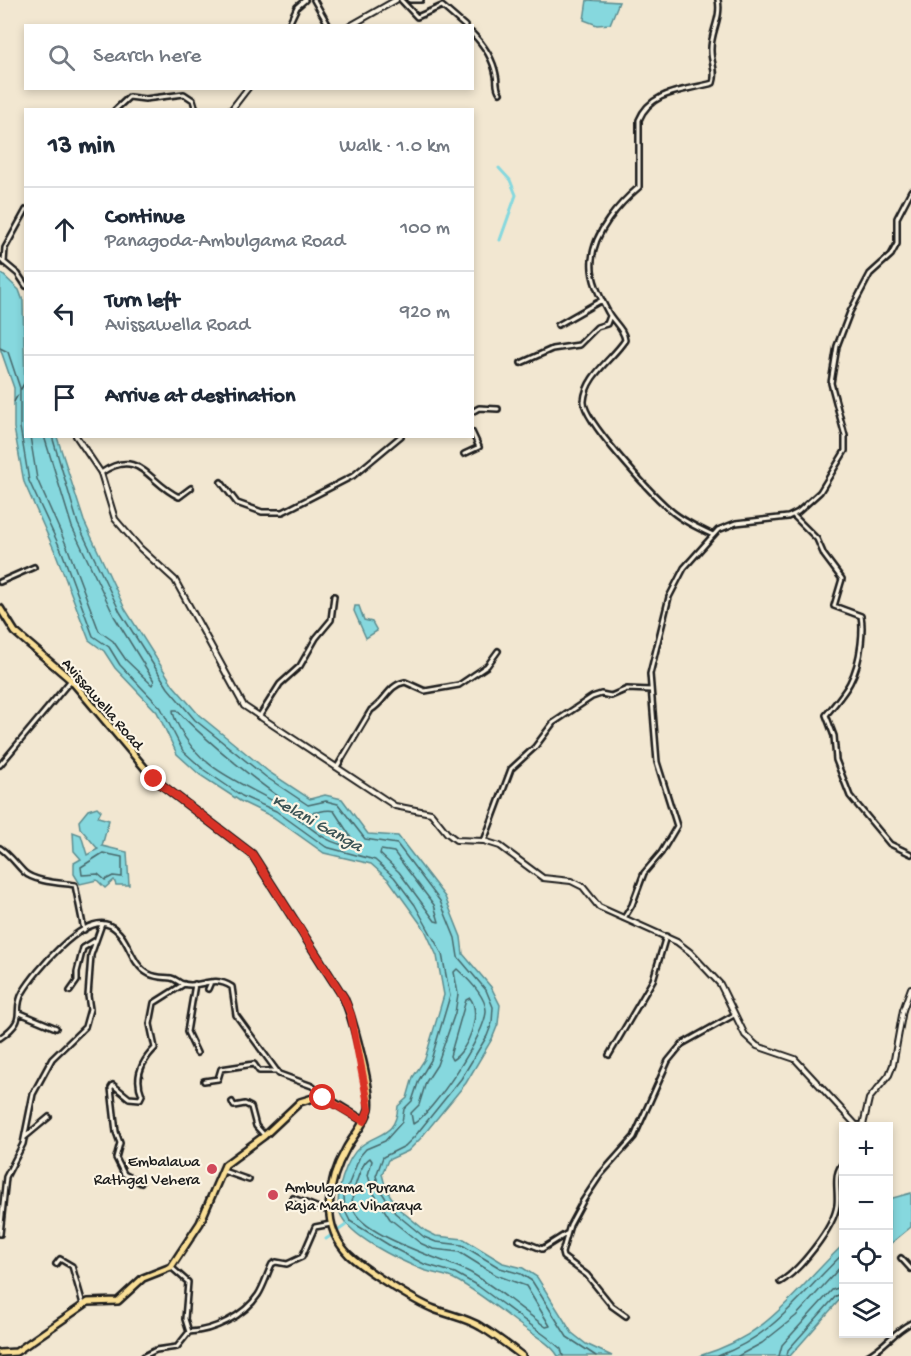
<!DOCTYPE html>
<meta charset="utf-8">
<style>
:root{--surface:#fff;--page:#f2f2f3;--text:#1f2937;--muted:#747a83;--line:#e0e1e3}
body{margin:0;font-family:"Gochi Hand",sans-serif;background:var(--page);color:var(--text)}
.controls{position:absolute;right:18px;bottom:18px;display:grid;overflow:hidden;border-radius:0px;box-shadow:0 3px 9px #0003}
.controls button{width:54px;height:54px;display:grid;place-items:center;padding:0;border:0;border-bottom:2px solid var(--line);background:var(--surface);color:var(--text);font:30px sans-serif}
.stop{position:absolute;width:18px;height:18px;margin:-14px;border:4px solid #d93025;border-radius:50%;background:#fff}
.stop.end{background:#d93025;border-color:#fff;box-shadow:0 2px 6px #0008}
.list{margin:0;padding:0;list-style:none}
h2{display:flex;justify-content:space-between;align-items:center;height:78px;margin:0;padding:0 24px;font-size:26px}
h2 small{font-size:20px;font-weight:400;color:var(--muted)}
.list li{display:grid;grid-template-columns:39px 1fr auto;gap:18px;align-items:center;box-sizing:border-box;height:84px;padding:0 24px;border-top:2px solid var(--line)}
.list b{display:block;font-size:22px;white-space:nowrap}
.list p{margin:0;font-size:20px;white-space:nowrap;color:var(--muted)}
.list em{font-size:20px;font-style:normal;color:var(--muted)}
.icon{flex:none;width:33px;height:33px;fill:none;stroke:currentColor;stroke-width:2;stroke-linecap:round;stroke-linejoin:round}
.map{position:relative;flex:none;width:911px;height:1356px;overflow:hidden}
.search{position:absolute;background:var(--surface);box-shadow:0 3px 9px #0003;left:24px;top:24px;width:450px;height:66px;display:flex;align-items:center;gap:15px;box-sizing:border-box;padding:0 21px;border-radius:0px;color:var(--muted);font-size:22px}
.panel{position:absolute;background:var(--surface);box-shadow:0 3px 9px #0003;left:24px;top:108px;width:450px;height:330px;border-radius:0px}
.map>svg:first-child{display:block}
</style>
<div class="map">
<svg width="911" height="1356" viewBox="0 0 911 1356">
<rect width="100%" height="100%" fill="#f2e7d1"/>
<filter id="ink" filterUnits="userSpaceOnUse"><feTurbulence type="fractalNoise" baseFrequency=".0167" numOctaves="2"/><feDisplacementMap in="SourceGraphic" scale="12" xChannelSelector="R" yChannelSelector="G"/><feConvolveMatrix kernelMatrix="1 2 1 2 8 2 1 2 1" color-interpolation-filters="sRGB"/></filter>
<g filter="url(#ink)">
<path fill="#86d8de" stroke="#5c8d90" stroke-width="1.5" d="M587,0L619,2L610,24L597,25L584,20Z
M0,272L19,290L23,301L26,436L57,437L84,521L125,609L173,685L199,715L269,772L310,799L325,795L342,799L368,834L398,836L445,897L461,937L463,954L491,987L500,1005L498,1024L492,1039L466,1083L420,1139L408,1151L388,1160L382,1174L386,1189L399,1209L426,1231L436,1236L464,1239L503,1263L523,1268L537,1277L572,1333L586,1344L612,1356H558C551,1344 534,1335 523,1327C501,1311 480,1293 456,1280C445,1274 432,1274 421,1269C399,1260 348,1236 340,1213C334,1195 346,1158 361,1146C378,1132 396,1137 398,1106L407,1098L413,1077L425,1059L444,995L437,956L425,930L389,880L371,864L324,853L273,817L240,801L200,775L177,754L157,712L115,668L104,651L89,640L56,554L24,482L14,428V388L0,348Z
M355,606H359L364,620L372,622L377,631L366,638L354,611Z
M97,807L101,811L98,817L109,820L102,846L127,852L129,885H116L114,880L105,888L97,880L80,884L74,874V863L81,859L74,851L73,832L81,835L87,855L98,849L80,828L79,821L88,810Z
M911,1193V1227L889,1245V1199Z
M843,1245V1296L790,1356H699C771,1335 793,1292 843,1245Z"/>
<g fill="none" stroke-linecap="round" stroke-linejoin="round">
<path stroke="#46676a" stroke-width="1.5" d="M0,348L8,352L20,388V427L29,481L62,552L93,636L109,647L120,665L161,708L183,751L204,770L242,796L276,811L326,847L375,860L394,877L415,905L442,954L450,996L431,1060L419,1080L412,1101L404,1109L402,1122L385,1141L366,1149L360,1156L344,1196L345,1211L350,1221L397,1250L424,1264L455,1273L478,1286L547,1337L561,1349L563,1356
M30,436L37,479L68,549L99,631L113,641L126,660L152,685L154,681L114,616L72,527L44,436
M52,436L78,524L120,612L168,688L195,720L266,777L308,805L326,801L338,804L365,839L397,844L440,901L455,938L458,957L486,990L493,1007L492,1023L487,1036L461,1079L415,1136L405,1146L383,1157L376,1176L381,1191L395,1213L424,1237L436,1242L462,1245L500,1268L521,1274L532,1281L567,1337L596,1356
M173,710H177C193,730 284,807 307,812C316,815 324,808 334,811L356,845C327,850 302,818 280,805C241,782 200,770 179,727C176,721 173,716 173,710Z
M381,850L394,852L434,905L439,922L435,921L399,872L380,854Z
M103,853L122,857V877L113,876L105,880L98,874L82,875L81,867Z
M457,969C467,978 485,996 486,1010C487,1033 432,1114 413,1124L411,1113L419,1105L426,1082L437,1065L455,1013L458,994L454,972Z
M470,998C482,1014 468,1051 452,1060L450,1056L466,1000Z
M370,1158L372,1161L368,1175L373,1192L390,1219L420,1243L433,1249L459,1252L496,1275L526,1286L550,1326L546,1327C521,1309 497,1288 471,1273C447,1260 360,1236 353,1208C351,1200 353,1193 355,1186C358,1177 362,1163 370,1158Z
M718,1356C777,1334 800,1294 844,1253
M738,1356L762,1343L796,1316L844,1263
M779,1356L782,1345L832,1290L844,1286
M787,1356L788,1350L836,1296L844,1293"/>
<path stroke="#86d8de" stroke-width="3" d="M499,168L510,180L516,195L500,240
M326,1239L346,1225"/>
<path stroke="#3c5456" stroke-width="1.5" stroke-dasharray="8 6" stroke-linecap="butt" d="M14,402L26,380"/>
<g stroke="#1c1c1c" stroke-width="8">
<path id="minor" d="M314,0L329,26
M401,0L417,17L442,6L465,26
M410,0H421
M288,26L297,7L305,0
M472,33C484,45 493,59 496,75C498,83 495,86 500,93
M115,110L129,97L145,99L184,94L193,100L196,110
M0,259L18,274L26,286
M4,263L5,248L26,210
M558,325L602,300
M521,363L552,349L579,345L597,327L607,324L610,316
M472,412L479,408L498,409
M464,454L479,447L472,432
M101,473C140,447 148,483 179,497L191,488
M221,482L237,503L262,512H283L353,476L401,436
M793,515L817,539L824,555L842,579L834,606L861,616C863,626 862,634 861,644C857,678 847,690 826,715L834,736L836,760L850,796L890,844L911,854
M713,535C698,528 681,520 669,509C652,494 582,419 584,401C586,375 613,359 625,340C624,329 613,322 608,312C600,297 590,278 592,260C594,232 619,204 639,187V120C651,90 685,91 713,83C717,71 711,63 711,51C710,33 722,18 718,0
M0,582L34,567
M259,717L280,684L300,666L316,638L331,620L334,596
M0,765L71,680
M337,767L371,710C385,702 388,685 405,682L425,691L459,685L487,666L498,651
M484,841L511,769L535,747L553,723L592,697L601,694L611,696L627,689L651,690
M0,848C10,855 16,864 24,872C34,882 62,883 75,885L84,930
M624,918L632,905L644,873L661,853L677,826L657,762L650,674L669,597L684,568L718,530L736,523L788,517L798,512L820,492L845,451V436L831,383L837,346L850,312L870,274L891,255L897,244V218L911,191
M195,984L187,1032L197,1053
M208,989L211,982
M70,991L77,981V972L83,948L96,940
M20,1013L56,1028
M0,1038C30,1017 11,1013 23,992C35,972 83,914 109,925C130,935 129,964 149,974C157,978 163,977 171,978C176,979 179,983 183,984C202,989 211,974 232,987L236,1015L279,1074L312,1086L327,1098
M609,1055L653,980L666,936
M204,1081L218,1079L221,1069L254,1064L259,1071H277
M232,1102L234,1106L245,1104L251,1107L256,1126L264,1135
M25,1137L49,1117
M223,1171L249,1180
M141,1183L124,1174L116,1158L120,1143L116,1132L111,1088L113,1085L129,1098L140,1099L142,1095C134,1077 142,1061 155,1048L150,1024L154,1003L184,984
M293,1198L321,1209L329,1210
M0,1234L6,1177L23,1144L33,1094L52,1059L85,1027L90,1009L88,996L91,955L102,924
M519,1240L542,1249L566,1234
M901,1258L911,1269
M56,1264L60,1259L72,1266L83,1304
M171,1267L188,1282L185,1319L189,1332
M780,1282C799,1271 834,1228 837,1205C839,1189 832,1174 844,1162
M626,1316L612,1306L587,1275L563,1257L562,1253L570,1225L583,1201L601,1174L634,1137L668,1061L682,1044L734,1015
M144,1356L156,1350L177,1347L189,1332C213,1331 244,1316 258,1295C264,1286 267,1274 272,1264L276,1262L287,1264L302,1257L315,1227L331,1224
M867,1356C885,1347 893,1332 911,1323"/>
</g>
<g stroke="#1c1c1c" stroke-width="8">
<path id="tertiary" d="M350,26L396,0
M231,110L248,88
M76,436L101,473L115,519L140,548L175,580L244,706L395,806L431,813L447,833L456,840L484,841L500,846L543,878L571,881L583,887L599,907L677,942L690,952L720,984L745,1035L757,1046L795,1059L856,1125H863L869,1099L889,1075L893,1065L903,1010L911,988"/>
</g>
<g stroke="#1c1c1c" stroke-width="10">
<path id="primary" d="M0,608L15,632L71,680L154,779L252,854L344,998C352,1017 373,1091 369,1109C365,1124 353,1136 346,1149C328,1181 319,1225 349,1255C365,1270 414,1301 434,1309C449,1315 467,1318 481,1327C495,1335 509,1346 522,1356
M0,1353L16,1352L88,1302L118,1301L143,1278L171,1267L200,1223L225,1165L264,1136L300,1102L313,1098L328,1099L364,1121"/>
</g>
<use href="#minor" stroke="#fcf5e5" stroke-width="3"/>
<use href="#tertiary" stroke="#fcf5e5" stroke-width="4"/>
<use href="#primary" stroke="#fadf96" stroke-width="5"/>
</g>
</g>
<g fill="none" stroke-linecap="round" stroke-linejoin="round" filter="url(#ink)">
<path stroke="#d93025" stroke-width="8" d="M154,779L252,854L344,998L351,1015L369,1109L364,1121L323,1098"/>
</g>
<g fill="#d1495b" stroke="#fcf5e5" stroke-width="2">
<circle cx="212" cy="1169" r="6"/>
<circle cx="273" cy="1195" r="6"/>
</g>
<g text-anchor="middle" stroke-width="4.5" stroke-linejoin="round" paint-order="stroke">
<g font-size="16" fill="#1c1c1c" stroke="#fcf5e5">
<text transform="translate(104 703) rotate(49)" y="6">Avissawella Road</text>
</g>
<g font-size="16" fill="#1c1c1c" stroke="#fcf5e5" text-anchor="end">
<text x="200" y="1166">Embalawa<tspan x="200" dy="18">Rathgal Vehera</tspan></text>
<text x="285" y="1192" text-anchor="start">Ambulgama Purana<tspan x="285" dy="18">Raja Maha Viharaya</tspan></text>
</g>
<g font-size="18" font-style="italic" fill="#3c5456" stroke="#fcf5e5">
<text transform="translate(318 822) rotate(29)" y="6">Kelani Ganga</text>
</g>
</g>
</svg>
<div class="controls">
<button>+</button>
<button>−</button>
<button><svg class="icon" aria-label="locate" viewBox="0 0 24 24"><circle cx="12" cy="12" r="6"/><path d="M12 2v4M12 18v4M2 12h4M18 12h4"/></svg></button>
<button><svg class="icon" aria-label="layers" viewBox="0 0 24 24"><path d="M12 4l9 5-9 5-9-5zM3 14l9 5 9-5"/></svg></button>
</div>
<div class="stop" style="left:323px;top:1098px"></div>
<div class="stop end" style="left:154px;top:779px"></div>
<div class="search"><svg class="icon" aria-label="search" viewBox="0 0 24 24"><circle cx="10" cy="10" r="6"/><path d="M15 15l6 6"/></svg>Search here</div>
<section class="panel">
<h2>13 min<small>Walk · 1.0 km</small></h2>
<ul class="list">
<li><svg class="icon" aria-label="ahead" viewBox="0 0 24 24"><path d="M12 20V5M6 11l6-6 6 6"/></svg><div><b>Continue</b><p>Panagoda-Ambulgama Road</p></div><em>100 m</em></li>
<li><svg class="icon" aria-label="left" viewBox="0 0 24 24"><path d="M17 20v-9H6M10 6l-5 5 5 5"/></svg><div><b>Turn left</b><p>Avissawella Road</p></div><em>920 m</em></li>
<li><svg class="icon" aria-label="arrive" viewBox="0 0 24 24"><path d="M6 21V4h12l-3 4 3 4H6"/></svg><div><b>Arrive at destination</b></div></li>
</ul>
</section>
</div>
